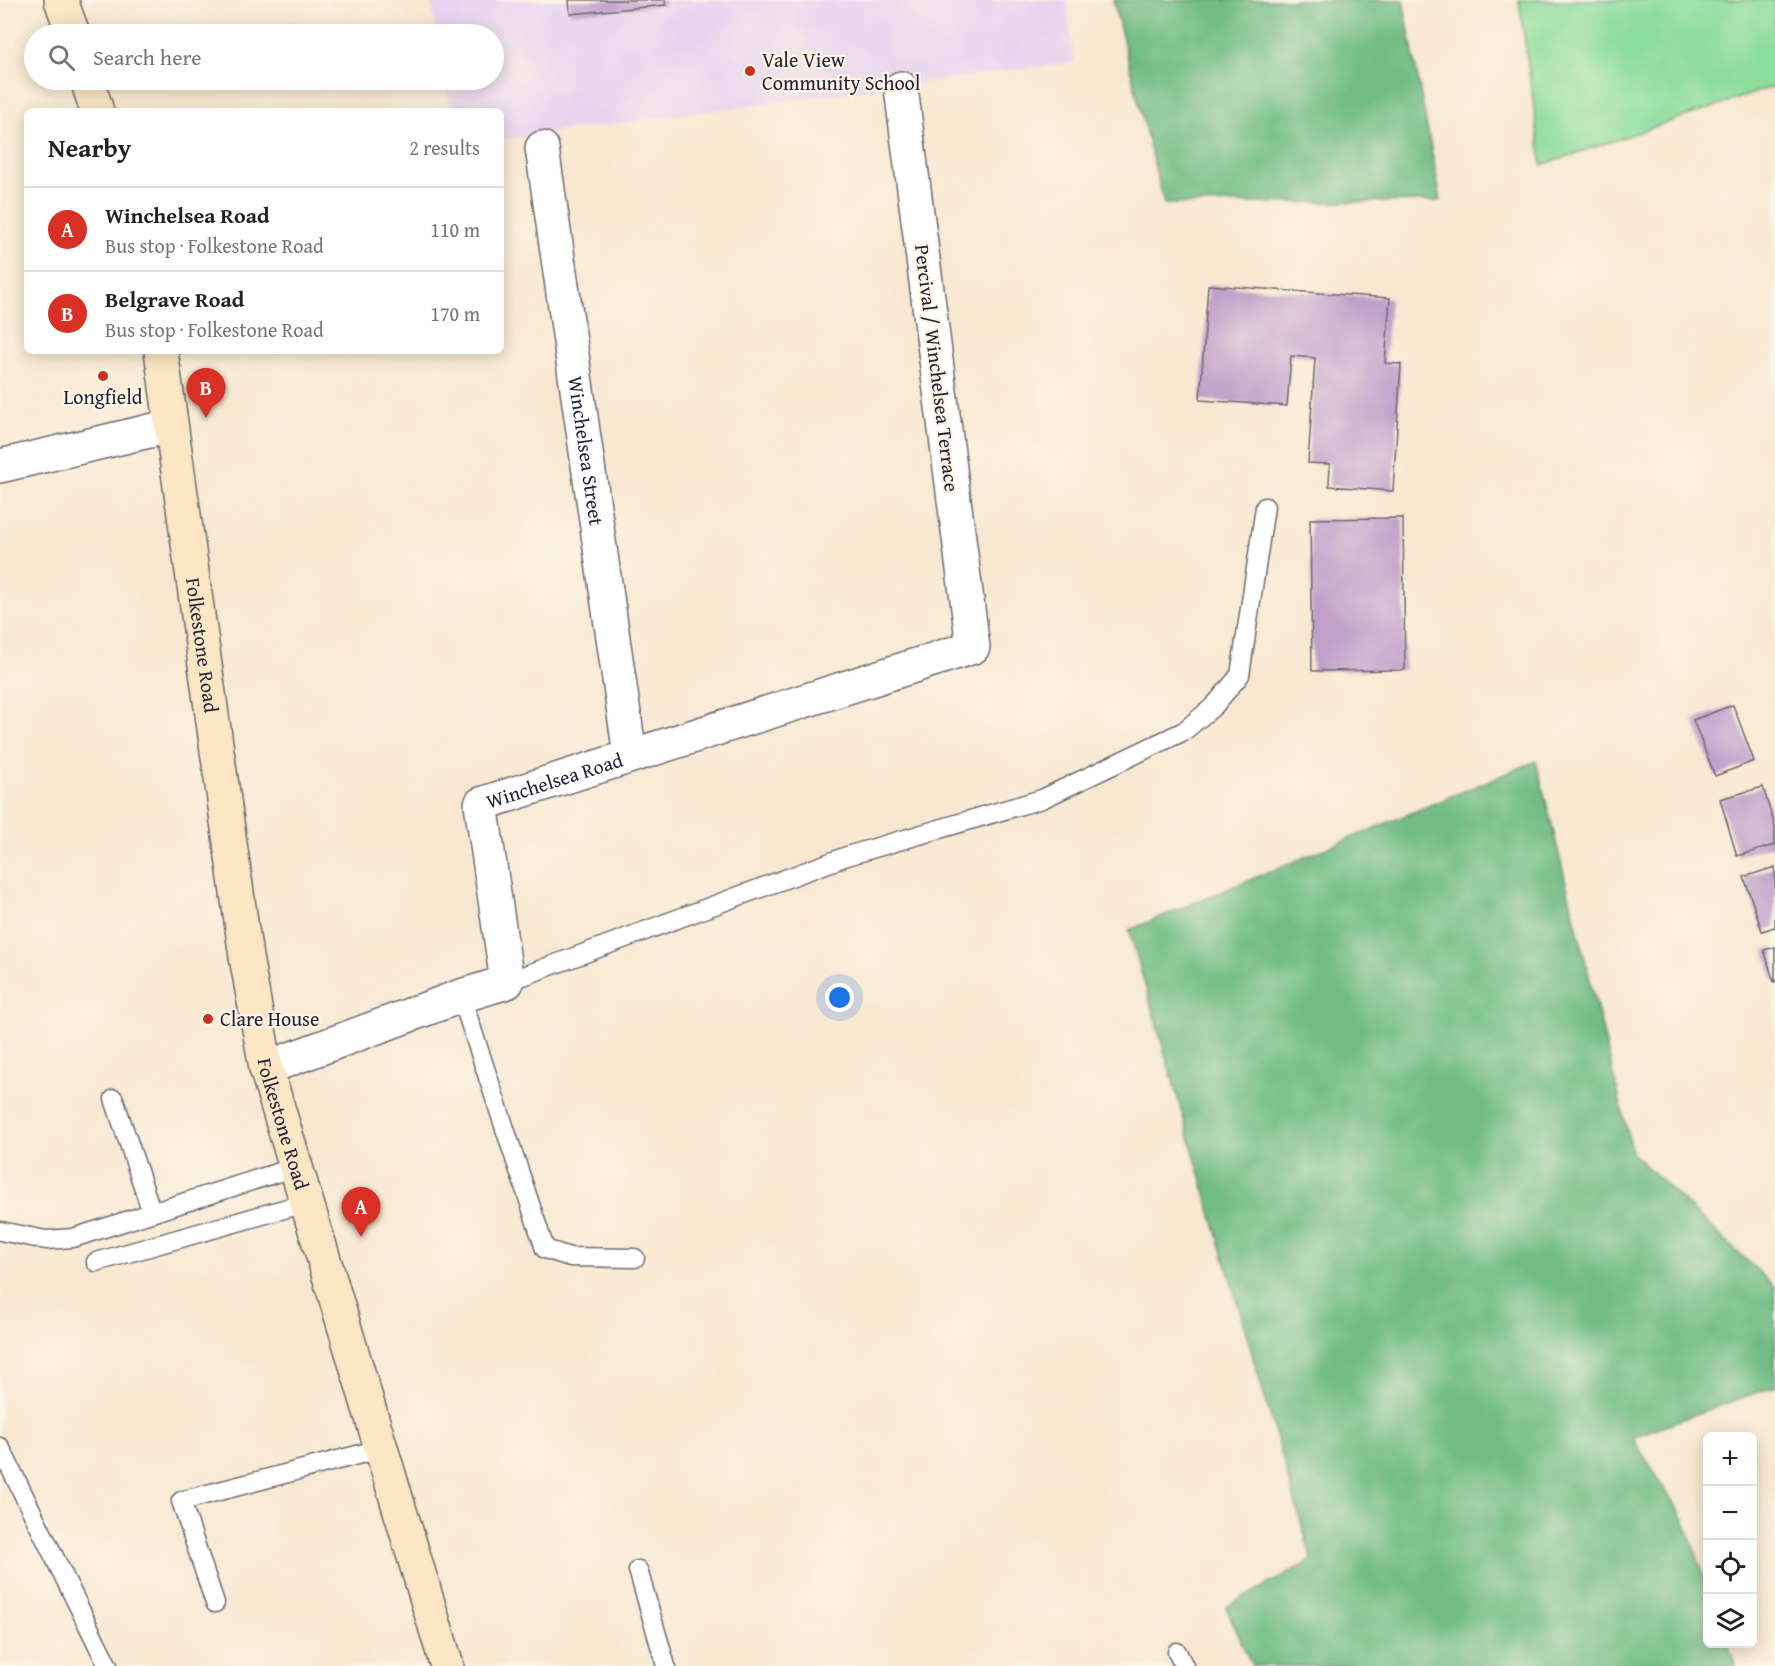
<!DOCTYPE html>
<meta charset="utf-8">
<style>
:root{--surface:#fff;--page:#f6f6f6;--text:#222;--muted:#767676;--line:#e0e0e0;--accent:#d93025}
body{margin:0;font-family:"Gentium Book Plus",serif;background:var(--page);color:var(--text)}
.controls{position:absolute;right:18px;bottom:18px;display:grid;overflow:hidden;border-radius:9px;box-shadow:0 3px 15px #0003}
.controls button{width:54px;height:54px;display:grid;place-items:center;padding:0;border:0;border-bottom:2px solid var(--line);background:var(--surface);color:var(--text);font:30px sans-serif}
.you{position:absolute;left:840px;top:998px;width:21px;height:21px;margin:-15px;border:4px solid #fff;border-radius:50%;background:#1a73e8;box-shadow:0 0 0 9px #1a73e833}
.badge{display:grid;place-items:center;width:39px;height:39px;border-radius:50%;background:var(--accent);color:#fff;font-size:20px;font-weight:700}
.pin{position:absolute;translate:-50% -50px;filter:drop-shadow(0 2px 3px #0008)}
.pin::after{content:'';position:absolute;top:32px;width:21px;height:18px;background:inherit;clip-path:polygon(0 0,100% 0,50% 100%)}
.list{margin:0;padding:0;list-style:none}
h2{display:flex;justify-content:space-between;align-items:center;height:78px;margin:0;padding:0 24px;font-size:26px}
h2 small{font-size:20px;font-weight:400;color:var(--muted)}
.list li{display:grid;grid-template-columns:39px 1fr auto;gap:18px;align-items:center;box-sizing:border-box;height:84px;padding:0 24px;border-top:2px solid var(--line)}
.list b{display:block;font-size:22px;white-space:nowrap}
.list p{margin:0;font-size:20px;white-space:nowrap;color:var(--muted)}
.list em{font-size:20px;font-style:normal;color:var(--muted)}
.icon{flex:none;width:33px;height:33px;fill:none;stroke:currentColor;stroke-width:2;stroke-linecap:round;stroke-linejoin:round}
.map{position:relative;flex:none;width:1775px;height:1666px;overflow:hidden}
.search{position:absolute;background:var(--surface);box-shadow:0 3px 15px #0003;left:24px;top:24px;width:480px;height:66px;display:flex;align-items:center;gap:15px;box-sizing:border-box;padding:0 21px;border-radius:33px;color:var(--muted);font-size:22px}
.panel{position:absolute;background:var(--surface);box-shadow:0 3px 15px #0003;left:24px;top:108px;width:480px;height:246px;border-radius:9px}
.map>svg:first-child{display:block}
</style>
<div class="map">
<svg width="1775" height="1666" viewBox="0 0 1775 1666">
<rect width="100%" height="100%" fill="#fcf5e5"/>
<filter id="ink" filterUnits="userSpaceOnUse"><feTurbulence type="fractalNoise" baseFrequency=".0167" numOctaves="2"/><feDisplacementMap in="SourceGraphic" scale="12" xChannelSelector="R" yChannelSelector="G"/><feConvolveMatrix kernelMatrix="1 2 1 2 8 2 1 2 1" color-interpolation-filters="sRGB"/></filter>
<filter id="wash" filterUnits="userSpaceOnUse"><feTurbulence type="fractalNoise" baseFrequency=".008" numOctaves="4" result="noise"/><feDisplacementMap in="SourceGraphic" scale="24" xChannelSelector="R" yChannelSelector="G"/><feGaussianBlur stdDeviation="1.35" result="paint"/><feColorMatrix in="noise" values="0 0 0 0 0 0 0 0 0 0 0 0 0 0 0 0 0 1.4 0 .05"/><feComposite in="paint" operator="in"/></filter>
<g filter="url(#wash)">
<rect width="100%" height="100%" fill="#f8e8d1"/>
<path fill="#e6d3f0" d="M431,0H1067L1074,62L501,139V111H451L445,80H494V34H437Z"/>
<path fill="#8cdd9c" stroke="#57806c" stroke-width="1.5" d="M1519,0H1775V86L1542,165Z"/>
<path fill="#71bc84" stroke="#4a6f60" stroke-width="1.5" d="M1113,0H1403L1441,201L1164,204Z
M1536,761L1633,1154L1775,1287V1386L1632,1437L1685,1521L1707,1586L1708,1644H1728L1736,1666H1252L1226,1607L1312,1560L1129,930Z"/>
<g id="blocks">
<path fill="#c0a0cb" d="M569,0H665L666,5L570,14Z
M1208,285L1390,298L1385,363L1401,364L1393,491L1329,486L1330,464L1308,463L1315,358L1291,356L1287,406L1200,400Z
M1403,518L1405,670L1312,671L1310,519Z
M1733,705L1754,761L1715,776L1693,720Z
M1763,787L1775,827V845L1737,856L1720,799Z
M1775,867V927L1762,931L1744,877Z
M1775,947V982H1774L1764,950Z"/>
</g>
</g>
<g filter="url(#ink)">
<use href="#blocks" fill-opacity="0" stroke="#6d6770" stroke-width="1.5"/>
<g fill="none" stroke-linecap="round" stroke-linejoin="round">
<g stroke="#6d6770" stroke-width="21">
<path id="service" d="M507,982L847,856L1042,799L1184,731L1214,706L1240,675L1265,507
M461,996L545,1249L570,1257L635,1258
M114,1099L152,1213
M0,1231L46,1240L73,1238L295,1167
M96,1262L305,1203
M0,1447L108,1666
M638,1570L666,1666
M215,1603L181,1501L380,1449
M1177,1652L1184,1666"/>
</g>
<g stroke="#6d6770" stroke-width="36">
<g id="minor">
<path id="s1" d="M542,148L630,755"/>
<path d="M0,466L171,426"/>
<path id="s2" d="M266,1068L461,996L507,982L481,804L973,647L901,88"/>
</g>
</g>
<g stroke="#6d6770" stroke-width="36">
<g id="secondary">
<path d="M61,0L73,34"/>
<path d="M87,80L97,111"/>
<path id="s3" d="M161,351L246,957L266,1068L447,1666"/>
</g>
</g>
<use href="#service" stroke="#fff" stroke-width="18"/>
<use href="#minor" stroke="#fff" stroke-width="33"/>
<use href="#secondary" stroke="#fbe7c3" stroke-width="33"/>
</g>
</g>
<g fill="#c8321e" stroke="#fcf5e5" stroke-width="2">
<circle cx="750" cy="71" r="6"/>
<circle cx="103" cy="376" r="6"/>
<circle cx="208" cy="1019" r="6"/>
</g>
<g text-anchor="middle" stroke-width="4.5" stroke-linejoin="round" paint-order="stroke">
<g font-size="20" fill="#22223b" stroke="#fcf5e5" text-anchor="start">
<text x="762" y="67">Vale View<tspan x="762" dy="23">Community School</tspan></text>
<text x="103" y="404" text-anchor="middle">Longfield</text>
<text x="220" y="1026">Clare House</text>
</g>
<g font-size="20" fill="#22223b" stroke="#fcf5e5">
<text transform="translate(937 368) rotate(83)" y="7">Percival / Winchelsea Terrace</text>
<text dy="7" stroke="none"><textPath href="#s1" startOffset="306">Winchelsea Street</textPath></text>
<text dy="7" stroke="none"><textPath href="#s3" startOffset="297">Folkestone Road</textPath></text>
<text dy="7" stroke="none"><textPath href="#s2" startOffset="513">Winchelsea Road</textPath></text>
<text dy="7" stroke="none"><textPath href="#s3" startOffset="783">Folkestone Road</textPath></text>
</g>
</g>
</svg>
<div class="controls">
<button>+</button>
<button>−</button>
<button><svg class="icon" aria-label="locate" viewBox="0 0 24 24"><circle cx="12" cy="12" r="6"/><path d="M12 2v4M12 18v4M2 12h4M18 12h4"/></svg></button>
<button><svg class="icon" aria-label="layers" viewBox="0 0 24 24"><path d="M12 4l9 5-9 5-9-5zM3 14l9 5 9-5"/></svg></button>
</div>
<div class="you"></div>
<div class="pin badge" style="left:361px;top:1237px">A</div>
<div class="pin badge" style="left:206px;top:418px">B</div>
<div class="search"><svg class="icon" aria-label="search" viewBox="0 0 24 24"><circle cx="10" cy="10" r="6"/><path d="M15 15l6 6"/></svg>Search here</div>
<section class="panel">
<h2>Nearby<small>2 results</small></h2>
<ul class="list">
<li><span class="badge">A</span><div><b>Winchelsea Road</b><p>Bus stop · Folkestone Road</p></div><em>110 m</em></li>
<li><span class="badge">B</span><div><b>Belgrave Road</b><p>Bus stop · Folkestone Road</p></div><em>170 m</em></li>
</ul>
</section>
</div>
